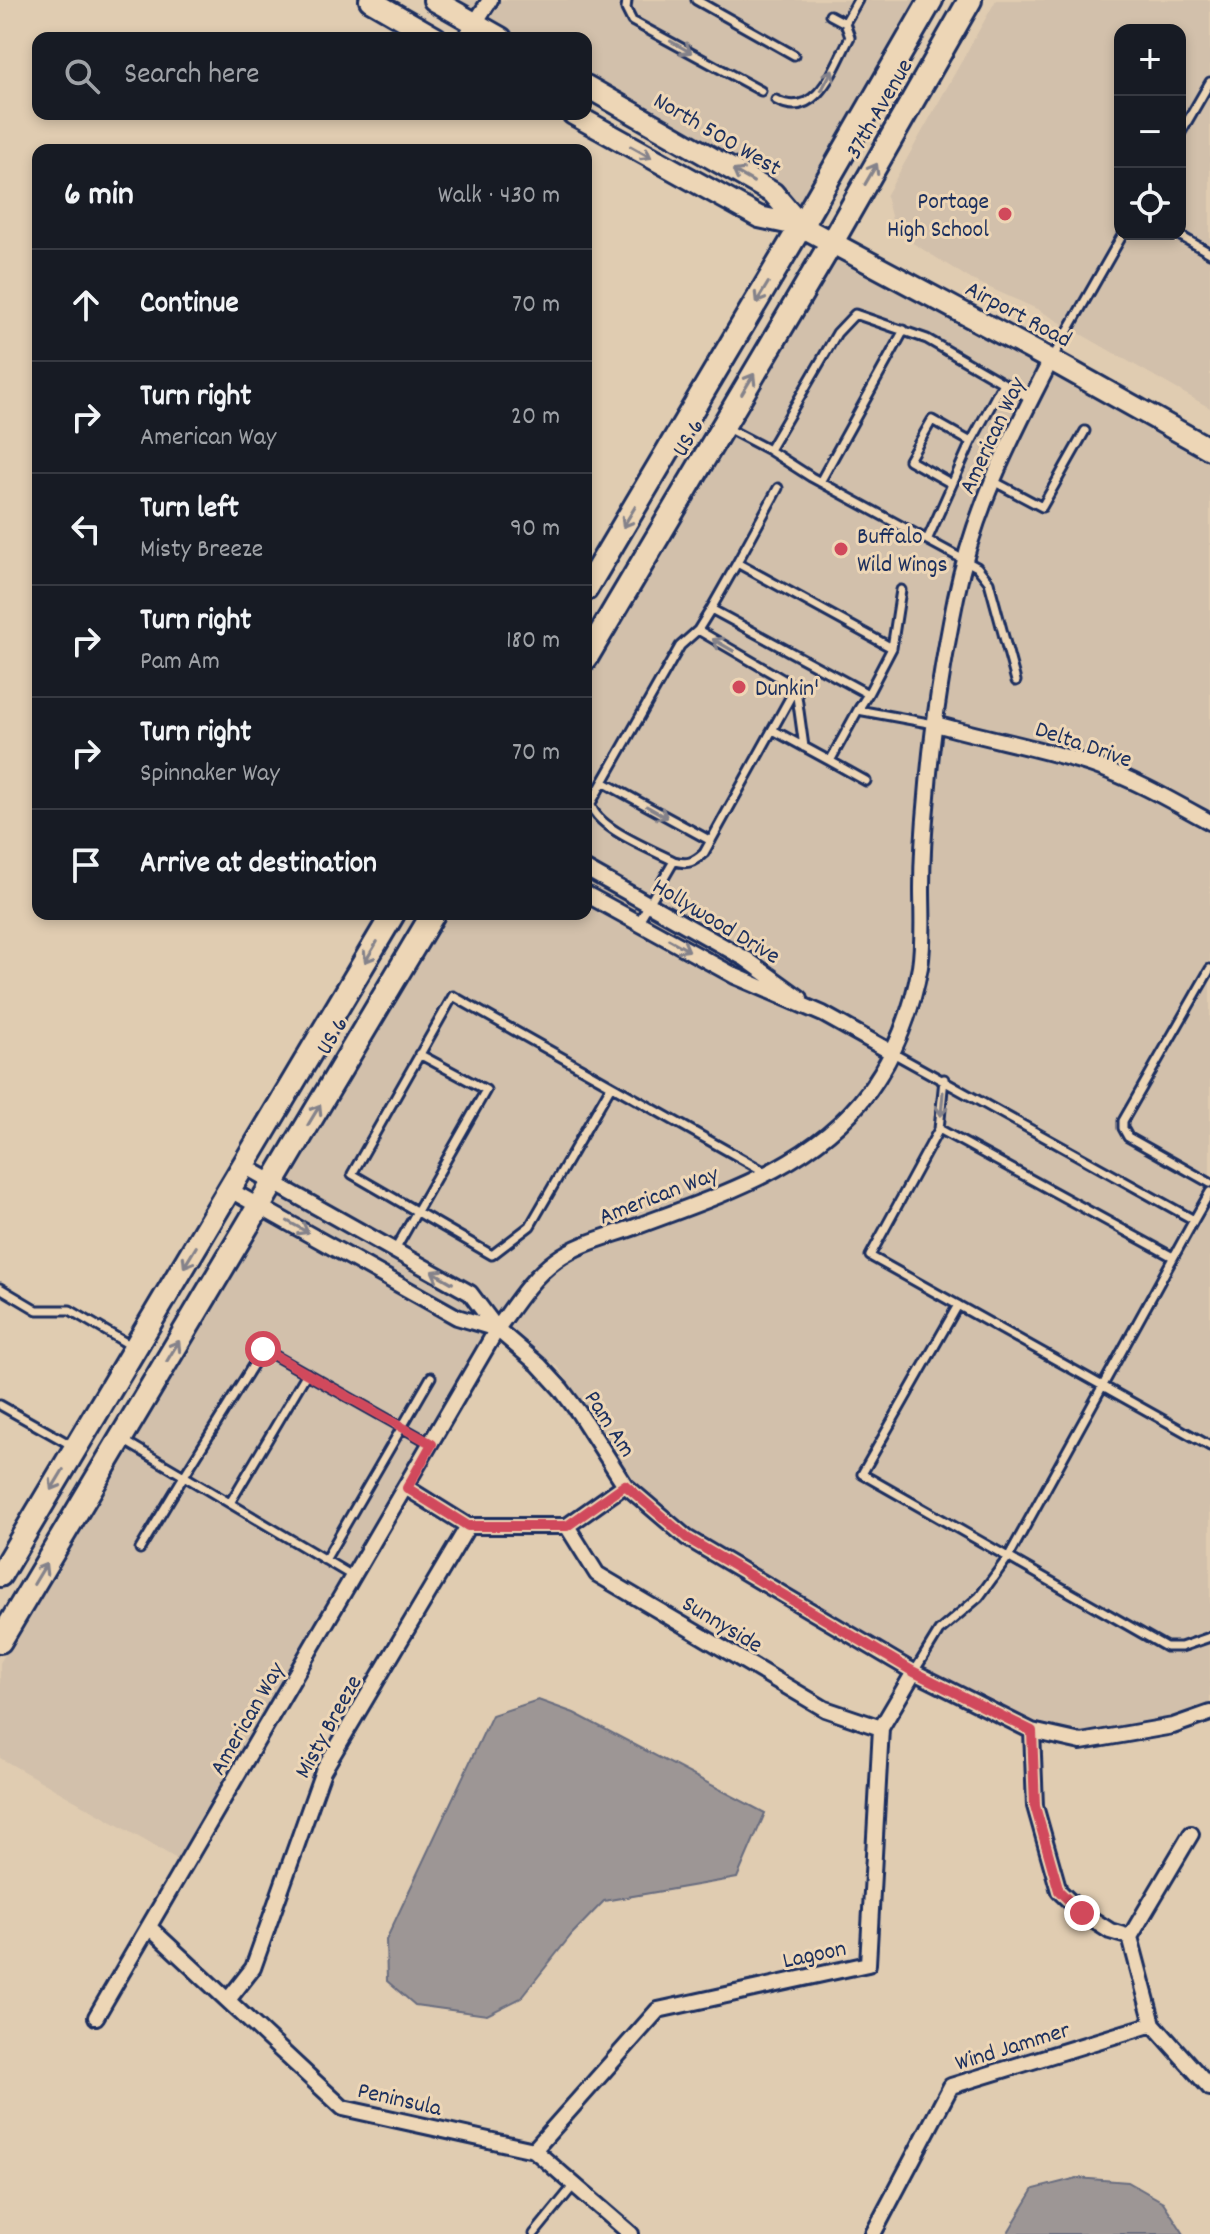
<!DOCTYPE html>
<meta charset="utf-8">
<style>
:root{--surface:#171b24;--page:#242831;--text:#f1f3f6;--muted:#9ea1a6;--line:#363941}
body{margin:0;font-family:Dekko,sans-serif;background:var(--page);color:var(--text)}
.controls{position:absolute;right:24px;top:24px;display:grid;overflow:hidden;border-radius:16px;box-shadow:0 4px 12px #0003}
.controls button{width:72px;height:72px;display:grid;place-items:center;padding:0;border:0;border-bottom:2px solid var(--line);background:var(--surface);color:var(--text);font:40px sans-serif}
.stop{position:absolute;width:24px;height:24px;margin:-18px;border:6px solid #d1495b;border-radius:50%;background:#fff}
.stop.end{background:#d1495b;border-color:#fff;box-shadow:0 2px 8px #0008}
.list{margin:0;padding:0;list-style:none}
h2{display:flex;justify-content:space-between;align-items:center;height:104px;margin:0;padding:0 32px;font-size:34px}
h2 small{font-size:26px;font-weight:400;color:var(--muted)}
.list li{display:grid;grid-template-columns:52px 1fr auto;gap:24px;align-items:center;box-sizing:border-box;height:112px;padding:0 32px;border-top:2px solid var(--line)}
.list b{display:block;font-size:30px;white-space:nowrap}
.list p{margin:0;font-size:26px;white-space:nowrap;color:var(--muted)}
.list em{font-size:26px;font-style:normal;color:var(--muted)}
.icon{flex:none;width:44px;height:44px;fill:none;stroke:currentColor;stroke-width:2;stroke-linecap:round;stroke-linejoin:round}
.map{position:relative;flex:none;width:1210px;height:2234px;overflow:hidden}
.search{position:absolute;background:var(--surface);box-shadow:0 4px 12px #0003;left:32px;top:32px;width:560px;height:88px;display:flex;align-items:center;gap:20px;box-sizing:border-box;padding:0 28px;border-radius:16px;color:var(--muted);font-size:30px}
.panel{position:absolute;background:var(--surface);box-shadow:0 4px 12px #0003;left:32px;top:144px;width:560px;height:776px;border-radius:16px}
.map>svg:first-child{display:block}
</style>
<div class="map">
<svg width="1210" height="2234" viewBox="0 0 1210 2234">
<rect width="100%" height="100%" fill="#e0ccb1"/>
<filter id="ink" filterUnits="userSpaceOnUse"><feTurbulence type="fractalNoise" baseFrequency=".0125" numOctaves="2"/><feDisplacementMap in="SourceGraphic" scale="16" xChannelSelector="R" yChannelSelector="G"/><feConvolveMatrix kernelMatrix="1 2 1 2 8 2 1 2 1" color-interpolation-filters="sRGB"/></filter>
<g filter="url(#ink)">
<path fill="#d2c0ab" fill-rule="evenodd" d="M421,0H919L797,212L586,93V38H488Z
M996,0H1210V408L1037,309L972,280L895,232L886,196ZM1120,30H1180V234H1120Z
M836,253L1210,459V1704L1174,1717L1082,1734L1035,1721L928,1668L697,1535L631,1481L559,1368L509,1329L193,1868L0,1758V1663L444,914H586V675Z"/>
<path fill="#9d9695" stroke="#696d7f" stroke-width="2" d="M538,1700L574,1713L765,1813L737,1878L604,1901L572,1934L521,1998L487,2015L415,2005L387,1981L386,1940L492,1715Z
M1077,2178L1128,2182L1163,2202L1184,2234H1007L1034,2189Z"/>
<g fill="none" stroke-linecap="round" stroke-linejoin="round">
<g stroke="#1b2f5e" stroke-width="13">
<path id="lane" d="M627,0L626,9L632,21L761,91
M696,0L794,55
M845,23L858,0
M776,100C817,122 835,65 850,37L845,23L830,15
M1180,134L1210,82
M1177,234L1210,253
M1053,357L1123,234
M725,427L769,450L811,477L977,567L989,582L1016,681
M769,450L837,333L855,314L927,339L1031,399
M993,481L1042,507L1085,431
M820,482L904,330
M952,484L909,460L932,420L971,442
M928,538L971,442L1003,383
M737,563L778,488
M698,630L796,687
M892,648L901,590
M796,689L804,747
M858,710L868,694L711,609L737,563L892,648L868,694
M773,730L830,761L858,710L934,724
M830,761L866,781
M603,782L711,841
M674,861C688,865 694,862 704,853L796,687
M638,923L674,861C653,850 593,827 591,803L680,646L698,630L711,609
M1210,969L1123,1121V1128L1128,1137L1210,1183
M891,1052L1194,1220L1009,1556L979,1597L939,1631L914,1672
M611,1086L530,1226L492,1255L352,1174L453,996L765,1172
M939,1129L944,1079
M1194,1220L1210,1192
M395,1250L486,1090L419,1054
M1173,1257L939,1129L870,1256L1210,1446
M0,1288L37,1310H70L133,1347
M958,1305L862,1474L1166,1647H1181L1210,1637
M0,1405L71,1445
M123,1440L184,1476L140,1549
M230,1503L307,1373
M325,1560L431,1377
M354,1577L184,1476L263,1349L430,1443
M534,2234L574,2185"/>
</g>
<g stroke="#1b2f5e" stroke-width="20">
<path id="street" d="M465,38L490,0
M936,724C988,739 1041,748 1093,765C1134,779 1172,801 1210,822
M586,869L746,959L800,998
M586,894L735,976L823,1014L891,1052
M244,1166L470,1293L497,1329L539,1365L561,1389L579,1413L625,1485L687,1538L914,1672L1032,1731L1081,1742L1173,1726L1210,1713
M230,1190L457,1317L497,1329
M407,1488L468,1526H567L625,1485
M567,1526L597,1574L825,1709L881,1728
M1032,1731L1035,1806L1059,1891L1082,1913L1110,1931L1130,1937L1153,2024L1210,2088
M149,1927L343,2108L534,2150L631,2234
M1130,1937L1191,1834
M228,2000L253,1968L323,1771L468,1526
M96,2017L497,1329C515,1304 531,1278 556,1260C579,1243 610,1236 635,1227C720,1195 813,1167 869,1091C895,1055 912,1010 920,967C924,942 922,914 922,888C922,857 924,827 927,796C932,731 943,661 956,597C974,509 1011,438 1051,360
M534,2150L658,2010L868,1964L881,1728L914,1672
M873,2234L951,2086L1153,2024"/>
</g>
<g stroke="#1b2f5e" stroke-width="26">
<path id="secondary" d="M370,0L436,38
M434,0L501,38
M586,86L773,193L801,226
M573,114L759,217L801,226L1051,360L1210,449"/>
</g>
<g stroke="#1b2f5e" stroke-width="28">
<path id="primary" d="M586,589L801,226L931,0
M586,658L832,242L970,0
M0,1575L393,914
M0,1641L433,914"/>
</g>
<use href="#lane" stroke="#edd6b6" stroke-width="7"/>
<use href="#street" stroke="#edd6b6" stroke-width="14"/>
<use href="#secondary" stroke="#edd6b6" stroke-width="20"/>
<use href="#primary" stroke="#edd6b6" stroke-width="22"/>
</g>
<defs><path id="oneway-shaft" d="M-6 0H5M1.5-3L5.5 0L1.5 3" fill="none" stroke-width="1.6" stroke-linecap="round" stroke-linejoin="round" transform="scale(2)"/></defs>
<g stroke="#84828a">
<use href="#oneway-shaft" transform="translate(681 47) rotate(29)"/>
<use href="#oneway-shaft" transform="translate(827 80) rotate(-62)"/>
<use href="#oneway-shaft" transform="translate(641 152) rotate(29)"/>
<use href="#oneway-shaft" transform="translate(871 174) rotate(-60)"/>
<use href="#oneway-shaft" transform="translate(743 176) rotate(-150)"/>
<use href="#oneway-shaft" transform="translate(762 293) rotate(121)"/>
<use href="#oneway-shaft" transform="translate(748 384) rotate(-59)"/>
<use href="#oneway-shaft" transform="translate(629 517) rotate(121)"/>
<use href="#oneway-shaft" transform="translate(723 645) rotate(-150)"/>
<use href="#oneway-shaft" transform="translate(657 812) rotate(29)"/>
<use href="#oneway-shaft" transform="translate(679 945) rotate(29)"/>
<use href="#oneway-shaft" transform="translate(371 952) rotate(121)"/>
<use href="#oneway-shaft" transform="translate(942 1104) rotate(95)"/>
<use href="#oneway-shaft" transform="translate(314 1115) rotate(-59)"/>
<use href="#oneway-shaft" transform="translate(298 1227) rotate(29)"/>
<use href="#oneway-shaft" transform="translate(190 1257) rotate(121)"/>
<use href="#oneway-shaft" transform="translate(442 1277) rotate(-150)"/>
<use href="#oneway-shaft" transform="translate(173 1351) rotate(-59)"/>
<use href="#oneway-shaft" transform="translate(57 1480) rotate(121)"/>
<use href="#oneway-shaft" transform="translate(40 1574) rotate(-59)"/>
</g>
</g>
<g fill="none" stroke-linecap="round" stroke-linejoin="round" filter="url(#ink)">
<path stroke="#d1495b" stroke-width="10" d="M263,1349L432,1444L407,1488L468,1526H567L625,1485L687,1538L914,1672L1032,1731L1035,1806L1059,1891L1082,1913"/>
</g>
<g fill="#d1495b" stroke="#edd6b6" stroke-width="3">
<circle cx="1005" cy="214" r="8"/>
<circle cx="841" cy="549" r="8"/>
<circle cx="739" cy="687" r="8"/>
</g>
<g text-anchor="middle" stroke-width="6" stroke-linejoin="round" paint-order="stroke">
<g font-size="24" fill="#1b2f5e" stroke="#edd6b6">
<text transform="translate(878 108) rotate(-60)" y="8">37th Avenue</text>
<text transform="translate(718 133) rotate(30)" y="8">North 500 West</text>
<text transform="translate(1019 313) rotate(28)" y="8">Airport Road</text>
<text transform="translate(991 435) rotate(-65)" y="8">American Way</text>
<text transform="translate(687 437) rotate(-59)" y="8">US 6</text>
<text transform="translate(1084 743) rotate(19)" y="8">Delta Drive</text>
<text transform="translate(717 920) rotate(31)" y="8">Hollywood Drive</text>
<text transform="translate(331 1035) rotate(-59)" y="8">US 6</text>
<text transform="translate(658 1194) rotate(-21)" y="8">American Way</text>
<text transform="translate(611 1423) rotate(57)" y="8">Pam Am</text>
<text transform="translate(723 1623) rotate(31)" y="8">Sunnyside</text>
<text transform="translate(246 1718) rotate(-60)" y="8">American Way</text>
<text transform="translate(327 1726) rotate(-61)" y="8">Misty Breeze</text>
<text transform="translate(814 1953) rotate(-12)" y="8">Lagoon</text>
<text transform="translate(1012 2045) rotate(-17)" y="8">Wind Jammer</text>
<text transform="translate(400 2098) rotate(13)" y="8">Peninsula</text>
</g>
<g font-size="24" fill="#1b2f5e" stroke="#edd6b6" text-anchor="start">
<text x="989" y="208" text-anchor="end">Portage<tspan x="989" dy="28">High School</tspan></text>
<text x="857" y="543">Buffalo<tspan x="857" dy="28">Wild Wings</tspan></text>
<text x="755" y="695">Dunkin'</text>
</g>
</g>
</svg>
<div class="controls">
<button>+</button>
<button>−</button>
<button><svg class="icon" aria-label="locate" viewBox="0 0 24 24"><circle cx="12" cy="12" r="6"/><path d="M12 2v4M12 18v4M2 12h4M18 12h4"/></svg></button>
</div>
<div class="stop" style="left:263px;top:1349px"></div>
<div class="stop end" style="left:1082px;top:1913px"></div>
<div class="search"><svg class="icon" aria-label="search" viewBox="0 0 24 24"><circle cx="10" cy="10" r="6"/><path d="M15 15l6 6"/></svg>Search here</div>
<section class="panel">
<h2>6 min<small>Walk · 430 m</small></h2>
<ul class="list">
<li><svg class="icon" aria-label="ahead" viewBox="0 0 24 24"><path d="M12 20V5M6 11l6-6 6 6"/></svg><div><b>Continue</b></div><em>70 m</em></li>
<li><svg class="icon" aria-label="right" viewBox="0 0 24 24"><path d="M7 20v-9h11M14 6l5 5-5 5"/></svg><div><b>Turn right</b><p>American Way</p></div><em>20 m</em></li>
<li><svg class="icon" aria-label="left" viewBox="0 0 24 24"><path d="M17 20v-9H6M10 6l-5 5 5 5"/></svg><div><b>Turn left</b><p>Misty Breeze</p></div><em>90 m</em></li>
<li><svg class="icon" aria-label="right" viewBox="0 0 24 24"><path d="M7 20v-9h11M14 6l5 5-5 5"/></svg><div><b>Turn right</b><p>Pam Am</p></div><em>180 m</em></li>
<li><svg class="icon" aria-label="right" viewBox="0 0 24 24"><path d="M7 20v-9h11M14 6l5 5-5 5"/></svg><div><b>Turn right</b><p>Spinnaker Way</p></div><em>70 m</em></li>
<li><svg class="icon" aria-label="arrive" viewBox="0 0 24 24"><path d="M6 21V4h12l-3 4 3 4H6"/></svg><div><b>Arrive at destination</b></div></li>
</ul>
</section>
</div>
